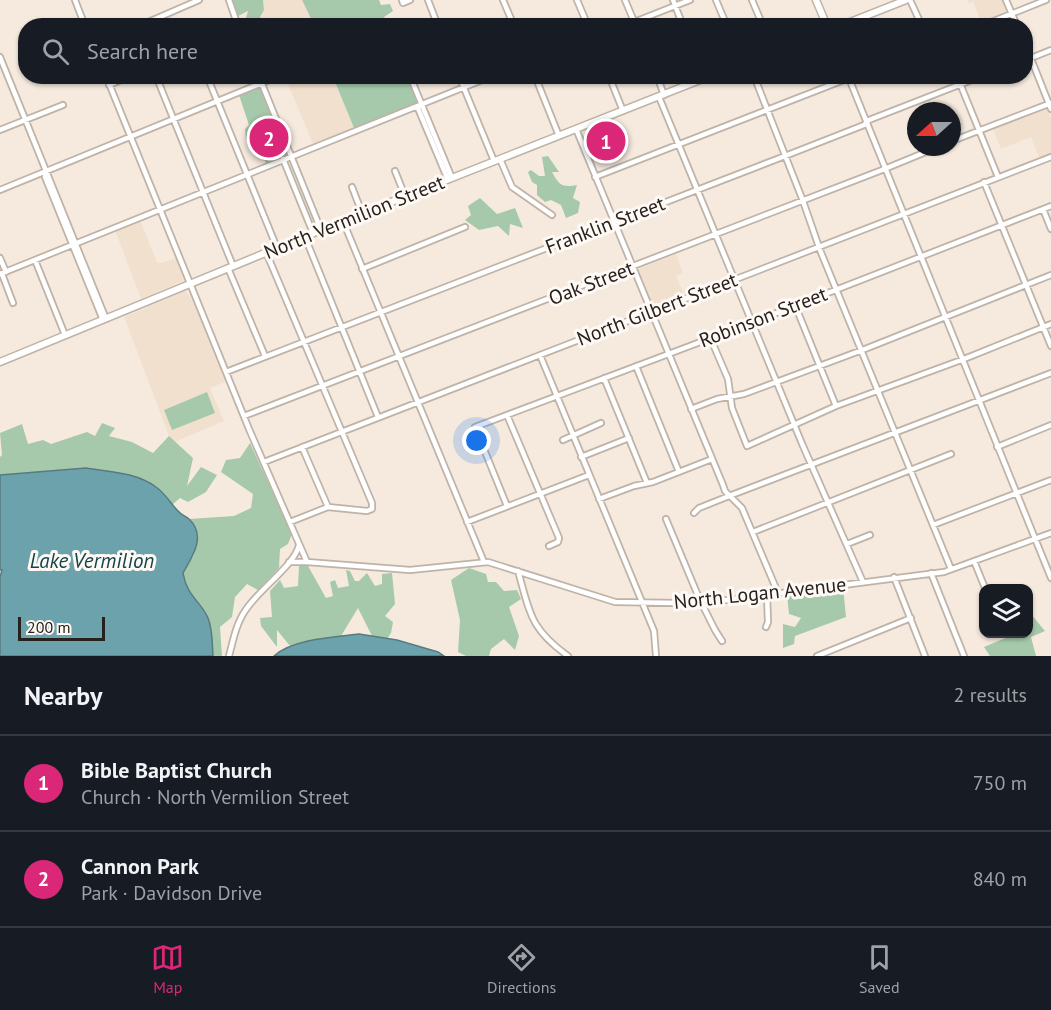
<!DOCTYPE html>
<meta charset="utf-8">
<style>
:root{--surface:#171b24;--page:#242831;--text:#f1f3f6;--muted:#9ea1a6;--line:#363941;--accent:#db2777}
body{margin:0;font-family:"PT Sans",sans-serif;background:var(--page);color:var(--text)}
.controls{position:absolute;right:18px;bottom:18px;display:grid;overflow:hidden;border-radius:12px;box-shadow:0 2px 4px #0004}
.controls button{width:54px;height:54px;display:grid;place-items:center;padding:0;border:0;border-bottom:2px solid var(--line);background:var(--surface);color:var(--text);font:30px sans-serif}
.compass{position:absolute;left:907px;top:102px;width:54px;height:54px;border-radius:50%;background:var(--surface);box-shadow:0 2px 4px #0004;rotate:249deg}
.scale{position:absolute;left:18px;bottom:15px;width:87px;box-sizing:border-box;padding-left:6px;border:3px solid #26211d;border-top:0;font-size:16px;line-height:21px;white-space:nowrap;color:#26211d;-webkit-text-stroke:4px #fef9f4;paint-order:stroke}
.you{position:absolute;left:477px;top:441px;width:21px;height:21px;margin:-15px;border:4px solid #fff;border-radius:50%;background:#1a73e8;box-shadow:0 0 0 9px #1a73e833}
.badge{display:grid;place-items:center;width:39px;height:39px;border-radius:50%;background:var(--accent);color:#fff;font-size:20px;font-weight:700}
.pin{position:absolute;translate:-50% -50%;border:3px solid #fff;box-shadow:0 2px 6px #0006}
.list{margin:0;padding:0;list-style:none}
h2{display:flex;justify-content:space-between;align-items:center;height:78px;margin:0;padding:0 24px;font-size:26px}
h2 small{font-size:20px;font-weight:400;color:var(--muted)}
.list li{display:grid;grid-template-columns:39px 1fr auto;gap:18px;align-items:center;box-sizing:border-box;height:96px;padding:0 24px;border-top:2px solid var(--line)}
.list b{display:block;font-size:22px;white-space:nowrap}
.list p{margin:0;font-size:20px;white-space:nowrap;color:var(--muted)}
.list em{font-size:20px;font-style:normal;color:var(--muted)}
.icon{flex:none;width:33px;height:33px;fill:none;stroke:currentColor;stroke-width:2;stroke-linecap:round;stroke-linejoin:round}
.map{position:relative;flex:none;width:1051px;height:656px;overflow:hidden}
.search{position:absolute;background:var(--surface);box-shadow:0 2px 4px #0004;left:18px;right:18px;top:18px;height:66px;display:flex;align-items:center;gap:15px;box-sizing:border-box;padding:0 21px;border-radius:24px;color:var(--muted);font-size:22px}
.sheet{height:270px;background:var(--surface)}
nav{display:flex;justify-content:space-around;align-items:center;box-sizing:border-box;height:84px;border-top:2px solid var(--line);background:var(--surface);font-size:16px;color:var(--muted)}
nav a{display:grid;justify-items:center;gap:3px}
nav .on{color:var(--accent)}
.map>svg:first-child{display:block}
</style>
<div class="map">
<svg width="1051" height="656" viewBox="0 0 1051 656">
<rect width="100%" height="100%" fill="#f6eadf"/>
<path fill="#f2e0cf" d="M263,0H302L314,25H264L260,17L264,10Z
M967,0H1003L1007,12L981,22L973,2L968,3Z
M285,77H333L354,128L313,144Z
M1047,108L1051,118V154L1039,158L1031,137L1001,149L993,129Z
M140,220L157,262L161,263L176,258L184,280L141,299L115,230Z
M676,254L683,273L676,276L684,294L653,306L638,269Z
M185,291L194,301L227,381L210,388L224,421L175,442L169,436L124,317Z"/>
<path fill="#a6c9ab" d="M232,0H263L264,10L260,17L264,25H244L248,11L238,16Z
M302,0H379L381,5L390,4L393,11L384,17L388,25H314Z
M333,77H408L419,102L354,128Z
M259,87L262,88L288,152V154L266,163L259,145H255L246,139L245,129L249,125L239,95Z
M548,156L559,172H552C559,185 562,188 577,185L573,198L580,202L578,213L566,218L561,205L551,200L545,202L537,195V185L532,182L528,172L531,170L539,176H545L542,157Z
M480,198L497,214L515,208L523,228L510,224L509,236L498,226L479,230L465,220L471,215L468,206Z
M207,392L215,413L172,430L164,410Z
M102,423L115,428L109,436L132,442L153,453L169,436L193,458L187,486L201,467L217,475L206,492L188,502L180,498L172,505L157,488L86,468L0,475V457L2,455L0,433L22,424L28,444L43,440L51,444L87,432L95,436Z
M250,443L292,534L288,544L280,549L279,568L258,590L247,584L235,597L232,617L220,627L222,656H213C212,644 213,629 208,618C199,600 187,597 183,573L194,555L197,532L189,519L234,516L251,508L253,494L221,472L226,460L240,458Z
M299,566H308L326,598L333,596L330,582L335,580L338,588L349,586L346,570L350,571L355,581H359L367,573L375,586L382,584V574L392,573L395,604L385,616L393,622L391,633L387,639L372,636L358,608L341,636L290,646L277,630V647L261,626L260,618L272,617L270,591L280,580L284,588L298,586Z
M469,568L486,574L488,582H496L504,591L517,590L521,599L509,607L519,636L515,650L504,639L491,649L489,656H466L458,652L460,620L451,580Z
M843,587L846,617L795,636L794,644L783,648V624L795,627L801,618L789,614L787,595Z
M1031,614L1045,631L1031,637L1036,656H990L984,647L1015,634H1028L1029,616Z"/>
<path fill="#6ca2ab" stroke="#577b80" stroke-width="1.5" d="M86,468C110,472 135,472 156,487C165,493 171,504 178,511C181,515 186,516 189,519C207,536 192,557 183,573C187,597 200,600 208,618C213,630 212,644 213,656H0V577L2,570H0V475Z
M359,634L397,640L438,652L444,656H274C293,639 334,637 359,634Z"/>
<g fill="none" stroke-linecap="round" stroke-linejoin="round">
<g stroke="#bfb3a8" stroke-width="8">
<path id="minor" d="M75,0L85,26
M229,0L238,26
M402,0L403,3L410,0
M428,0L438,26
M503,0L514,26
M577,0L588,26
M625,0L636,26
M673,0L683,26
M716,0L727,26
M752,0L763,26
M910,0L922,26
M1006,0L1017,26
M139,26L199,0
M624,26L690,0
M981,26L1046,0
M1026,46L1051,109
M0,57L106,319
M1026,60L1051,50
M106,76L249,429L307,562
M156,76L233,266
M207,76L277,248
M410,76L452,178
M459,76L494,161
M535,76L559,136
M609,76L623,111
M657,76L664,95
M754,76L803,201L820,250L951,569
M848,76L1051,578
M957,76L998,177
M262,84L321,230
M109,85L131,76
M659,97L803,446L863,582
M417,106L448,180
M576,129L723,485L725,491L742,508L778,593
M0,130L63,105
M952,141L1051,103
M283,159L313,233
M500,159L512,187L552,215
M46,171L45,177L103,320
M395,171L405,196
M595,177L849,78
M984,182L1051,346
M352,187L362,213
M0,190L279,76
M1043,209L1051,229
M343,221L484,562
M305,237L378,417
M266,252L372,503V509L367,511L328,507L290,522
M0,258L6,272
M35,260L65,335
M228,268L265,356
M362,269L465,227
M0,274L492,76
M2,274L13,303
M795,305L836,406
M710,337L728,379L732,408L747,446L836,406L964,359L1051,324
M540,355L654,631L656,656
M636,366L679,472
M226,372L785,156L864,125L869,120L982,76
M604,378L647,483
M691,409L717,399L744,394L865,349L1051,275
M507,415L559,538L558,542L549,546
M244,416L882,170L938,147
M563,440L601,423
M302,447L328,507
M997,447L1051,425
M581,457L629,438
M264,462L1051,157
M599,499L634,486L653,482L712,459
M507,506L475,427L756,321L1051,206
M694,513L699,508L729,496L1051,373
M666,519L699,598L715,630L722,641
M467,522L589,475
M933,525L1051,480
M753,532L951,454
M847,544L870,535
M974,561L985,588
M289,562H307L410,570L488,562L615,602L678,603L727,600L944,572L1051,533
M518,571C530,613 530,629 568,656
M931,573L964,656
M894,577L925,656
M766,627L768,622L767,595
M229,656C233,641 236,624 245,611C257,591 295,565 299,545
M817,656L911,618"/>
</g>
<g stroke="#bfb3a8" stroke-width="9">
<path id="major" d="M816,0L827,26
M840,26L906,0
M0,362L343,221L710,76"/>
</g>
<use href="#minor" stroke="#fff" stroke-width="4.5"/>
<use href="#major" stroke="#fff" stroke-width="6"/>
</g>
<g text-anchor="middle" stroke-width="6" stroke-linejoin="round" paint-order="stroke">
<g font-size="20" fill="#26211d" stroke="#fef9f4">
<text transform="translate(354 217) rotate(-22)" y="7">North Vermilion Street</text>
<text transform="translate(605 225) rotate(-21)" y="7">Franklin Street</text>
<text transform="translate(591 283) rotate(-21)" y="7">Oak Street</text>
<text transform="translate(657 309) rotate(-21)" y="7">North Gilbert Street</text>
<text transform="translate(763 317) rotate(-21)" y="7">Robinson Street</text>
<text transform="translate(760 593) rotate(-6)" y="7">North Logan Avenue</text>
</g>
<g font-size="21" font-style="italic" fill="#13454c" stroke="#fef9f4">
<text x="92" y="568">Lake Vermilion</text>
</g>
</g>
</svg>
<div class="controls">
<button><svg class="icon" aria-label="layers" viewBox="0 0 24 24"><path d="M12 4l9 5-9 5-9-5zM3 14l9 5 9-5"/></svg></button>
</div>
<svg class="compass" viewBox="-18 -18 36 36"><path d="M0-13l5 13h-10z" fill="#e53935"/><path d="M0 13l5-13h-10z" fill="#9ea1a6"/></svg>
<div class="scale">200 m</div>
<div class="you"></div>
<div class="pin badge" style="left:606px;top:141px">1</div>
<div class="pin badge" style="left:269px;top:138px">2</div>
<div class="search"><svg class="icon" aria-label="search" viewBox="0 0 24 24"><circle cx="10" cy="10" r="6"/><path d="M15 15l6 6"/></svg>Search here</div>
</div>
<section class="sheet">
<h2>Nearby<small>2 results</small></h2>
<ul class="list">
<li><span class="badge">1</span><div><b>Bible Baptist Church</b><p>Church · North Vermilion Street</p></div><em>750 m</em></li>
<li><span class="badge">2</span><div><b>Cannon Park</b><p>Park · Davidson Drive</p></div><em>840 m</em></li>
</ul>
</section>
<nav>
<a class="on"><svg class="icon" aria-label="map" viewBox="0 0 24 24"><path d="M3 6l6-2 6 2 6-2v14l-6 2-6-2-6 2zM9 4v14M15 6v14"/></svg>Map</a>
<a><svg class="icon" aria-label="directions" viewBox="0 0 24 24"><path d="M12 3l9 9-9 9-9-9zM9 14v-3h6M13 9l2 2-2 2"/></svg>Directions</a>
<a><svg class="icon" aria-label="saved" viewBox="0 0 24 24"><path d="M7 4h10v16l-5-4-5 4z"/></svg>Saved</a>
</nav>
